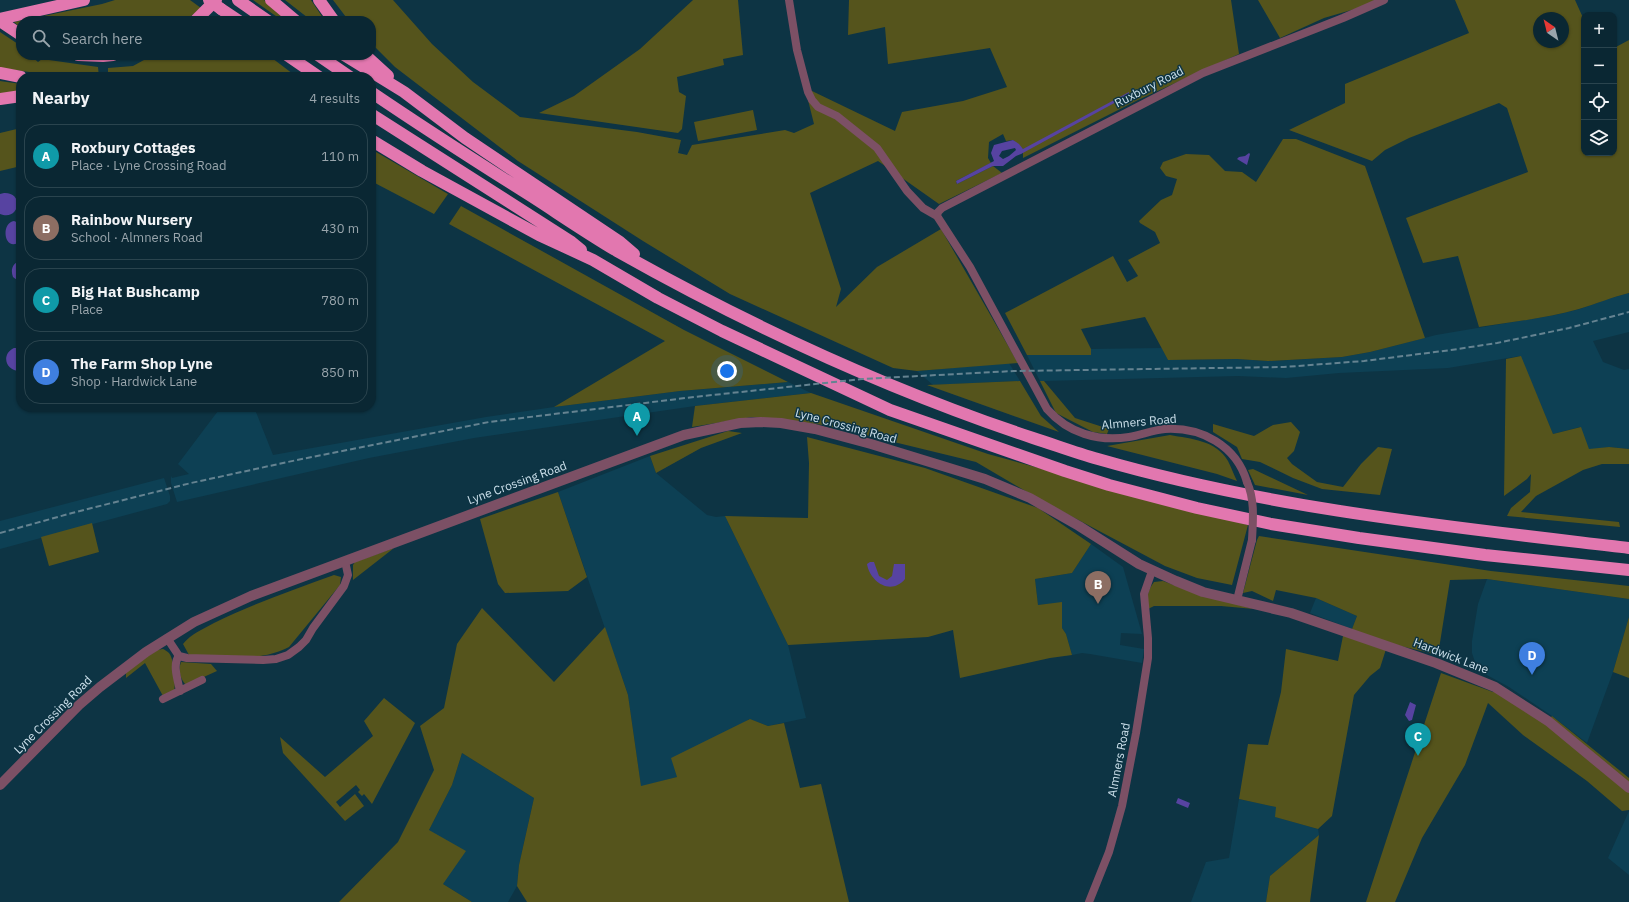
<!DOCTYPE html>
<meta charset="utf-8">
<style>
:root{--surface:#0a2733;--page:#18333f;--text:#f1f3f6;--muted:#99a5ac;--line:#2a444e;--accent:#f0a278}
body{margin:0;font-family:"IBM Plex Sans",sans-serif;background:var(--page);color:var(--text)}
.controls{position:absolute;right:12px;top:12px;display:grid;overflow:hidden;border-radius:8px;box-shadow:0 1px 3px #0004}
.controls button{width:36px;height:36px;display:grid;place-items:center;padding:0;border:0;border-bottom:1px solid var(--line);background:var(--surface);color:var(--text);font:20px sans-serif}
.compass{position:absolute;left:1533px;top:12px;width:36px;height:36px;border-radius:50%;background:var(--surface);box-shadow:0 1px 3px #0004;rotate:325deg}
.you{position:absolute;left:727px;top:371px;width:14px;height:14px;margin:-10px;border:3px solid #fff;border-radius:50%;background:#1a73e8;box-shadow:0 0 0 6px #1a73e833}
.badge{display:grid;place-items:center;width:26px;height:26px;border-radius:50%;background:var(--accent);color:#fff;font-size:13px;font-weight:700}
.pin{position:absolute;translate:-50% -33px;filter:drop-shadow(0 1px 2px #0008)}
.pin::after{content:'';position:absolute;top:21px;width:14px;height:12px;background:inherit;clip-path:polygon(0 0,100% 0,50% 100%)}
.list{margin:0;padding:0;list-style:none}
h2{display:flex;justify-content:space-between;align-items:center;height:52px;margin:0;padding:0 16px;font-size:17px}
h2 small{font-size:13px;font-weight:400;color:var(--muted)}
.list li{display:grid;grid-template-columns:26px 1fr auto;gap:12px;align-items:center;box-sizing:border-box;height:64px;margin:0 8px 8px;padding:0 8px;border:1px solid var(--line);border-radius:16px}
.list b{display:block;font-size:15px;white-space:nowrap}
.list p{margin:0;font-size:13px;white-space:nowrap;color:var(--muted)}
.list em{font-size:13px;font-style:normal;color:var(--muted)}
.icon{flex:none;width:22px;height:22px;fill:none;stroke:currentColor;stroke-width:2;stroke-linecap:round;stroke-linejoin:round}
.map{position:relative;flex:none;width:1629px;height:902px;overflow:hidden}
.search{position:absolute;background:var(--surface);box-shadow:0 1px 3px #0004;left:16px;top:16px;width:360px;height:44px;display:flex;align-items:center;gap:10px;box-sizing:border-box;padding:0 14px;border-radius:16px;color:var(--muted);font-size:15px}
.panel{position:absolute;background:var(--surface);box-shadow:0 1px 3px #0004;left:16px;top:72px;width:360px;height:340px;border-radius:16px}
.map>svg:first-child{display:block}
</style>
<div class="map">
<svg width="1629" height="902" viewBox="0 0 1629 902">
<rect width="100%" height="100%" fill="#0d3444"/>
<path fill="#0d4054" d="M1629,293V332L1593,341L1603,362L1624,370L1629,369V449L1609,447L1589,450L1580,427L1553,434L1520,356L1448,368L1339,373L1286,378L1238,376L1044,381H1040L1027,355H1091V349L1162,348L1168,360L1237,359L1268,361L1342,357L1370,352L1436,335L1555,315L1580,309L1608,299Z
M1009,363L1020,381L933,385L917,371Z
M788,382L811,393L695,406L474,438L369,458L177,502L171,483V476L172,478L189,474L178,464L221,407H254L273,455L486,417L554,407L680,391Z
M650,456L656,473L707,515L716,517L725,516L788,645L806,718L768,726L749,719L677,777L641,787L628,695L558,492Z
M164,478L170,496V501L167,504L0,549V521Z
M1091,544L1123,567L1142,634L1121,633L1120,645L1144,649L1142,663L1090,654L1082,653L1072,655L1066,634L1062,628V603L1038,605L1035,579L1072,573Z
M1487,579L1629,599V617L1613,672L1587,743L1552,716L1509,687L1485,674L1476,665L1472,653V641L1478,604Z
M1316,598L1357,616L1352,629L1310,613Z
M462,753L534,798L519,865L517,886L508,902H472L443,884L429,830L452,785Z
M1239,799L1277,807L1276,817L1318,829L1319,835L1270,876L1266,902H1191L1206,862L1229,858Z
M1629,811V875L1608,858Z"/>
<path fill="#55541c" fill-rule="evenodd" d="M115,0H190L201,8L185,21H21V28L14,22L102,4Z
M253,0H264L289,21H283Z
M285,0H311L325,21H312Z
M333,0H393L432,44L473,82L520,117L637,132L681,140L678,153L687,155L692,145L785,130L794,133L814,124L808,100L812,91L895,131L902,112L963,101L1007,87L990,48L888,64L885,27L848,35L849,0H1231L1239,54L1138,100L1023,158V149L1013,140L1006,141L1003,134L989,142L988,158L991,163L956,181L957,184L993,166L1002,173L939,204L878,161L810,193L841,289L836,307L877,267L941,229L1018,363L917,371L893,368L730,294L643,241L518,161L395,67L371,43V21H349Z
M693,0H738L743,55L723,59L724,65L677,77L679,92L686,96L682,129L678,133L539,113L574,96L640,49Z
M1258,0H1377L1372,4L1324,18L1280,38Z
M1455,0H1575L1584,20V153H1614V48L1629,40V293C1612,297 1596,304 1579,309C1547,318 1513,322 1479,327L1458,256L1423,263L1406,218L1528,172L1507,108L1499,103L1409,138L1385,150L1372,161L1289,130L1345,103V84L1469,33ZM1539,18H1563V42H1539Z
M0,32L21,46V55H30L38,62L42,59L98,67L99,77L51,75L0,68Z
M153,55H268L297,77H108V68L133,66Z
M0,81L21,84V90L0,94Z
M753,110L757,130L698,141L694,122Z
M21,128V166L0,171V133Z
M1283,139H1296L1365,166L1425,338L1370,352L1342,357L1268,361L1237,359L1168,360L1145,317L1081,329L1091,349V355H1027L1005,313L1113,256L1127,282L1138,276L1128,260L1160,243L1155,232L1140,223L1139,221L1161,200L1172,195L1177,179L1166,176L1160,168L1163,162L1186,154L1209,155L1225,171L1242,172L1256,182Z
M371,149L448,194L434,214L371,181Z
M461,206L684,330L788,382L680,391L554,407L665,341L449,224Z
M1521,356L1553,434L1581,427L1589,449L1609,447L1629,449V464H1602L1583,470L1536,496L1521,512L1619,522L1620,527L1507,516L1511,508L1530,492L1531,474L1527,479L1504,496L1506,359Z
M1020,381L1041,416L1059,432L927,385Z
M1040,381H1044L1075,418L1109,429L1107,434L1093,432L1056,413Z
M811,393L988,454L1248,525L1232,585L1197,578L1165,566L1039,499L976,462L824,425L752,417L692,427L695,406Z
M1291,422L1300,432L1294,451L1287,458L1292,464L1317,482L1343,487L1361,464L1378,447L1392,449L1380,495L1322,489L1293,478L1260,462L1242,459L1237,447L1213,432V424L1254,436L1273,425Z
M728,431L742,433L701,448L656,473L650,456Z
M1170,435C1191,439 1216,440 1228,461C1231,467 1234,475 1237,481L1217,474L1107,446Z
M807,437L925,468L1038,508L1091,544L1072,573L1035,579L1038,605L1062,602V628L1066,634L1072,655L1050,658L960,678L953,630L928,637L788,645L725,516L808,518L809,463Z
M1253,469L1308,495L1255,485L1248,470Z
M558,492L587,577L568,591L505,593L498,584L480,519Z
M92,523L99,552L49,566L41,537Z
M1259,536L1491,571L1629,586V599L1487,579L1450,580L1438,655L1388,643L1380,668L1370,676L1354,695L1332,816L1318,829L1275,817L1276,807L1239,799L1248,744L1268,745L1281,692L1286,649L1338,661L1343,636L1352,629L1357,616L1316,598L1276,590L1273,601L1252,591L1243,593L1257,540Z
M394,548L353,580V565L355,562Z
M334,575L341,577L340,585L289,647C259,663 222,656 189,655L183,644C191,634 203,629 214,623C252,604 293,590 334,575Z
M1163,581L1195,593L1254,609L1221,606H1154L1148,609C1147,598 1147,591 1154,582Z
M482,608L554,682L605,627L628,695L641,786L677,777L671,758L750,719L768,726L784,723L800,788L821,784L849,902H527L517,886L519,865L534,798L462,753L452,785L429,830L466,851L443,884L472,902H339L398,842L434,770L420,726L444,708L457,644Z
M1629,617V678L1613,672Z
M163,649C165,650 167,651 169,653C174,658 176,684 174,691L163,696L145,663L126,678V671L157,650Z
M181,662L211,664L217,671L186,685C180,679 178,670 181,662Z
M1441,673L1493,692L1495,687L1548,721L1552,716L1629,778V810L1622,811L1587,781L1523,735L1488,703L1465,765L1422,838L1395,902H1366Z
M384,698L415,723L372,804L364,794L362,796L358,792L360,790L356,785L336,802L340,807L355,794L364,806L345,821L283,753L280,737L325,777L373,736L364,721Z
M1319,835L1310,902H1266L1270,876Z"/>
<path fill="#5743a1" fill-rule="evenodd" d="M1129,92V95L1021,154L1016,156L1003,166H993L957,184L956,181L994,161L991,153L994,145L1013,140L1019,144L1023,149ZM1015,148L1016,150L1009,156L1003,159L999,156L1002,151Z
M1249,153L1250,154L1247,165L1237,159L1239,157L1245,156Z
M4,193C25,192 19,222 0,214V194Z
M14,221L21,224V241C4,254 0,223 14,221Z
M21,260V283L13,277C10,269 13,263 21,260Z
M14,348H21L20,371C5,371 1,354 14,348Z
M870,562H874L879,576L887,580L892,576L894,564H905V579C891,596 870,582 867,564Z
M1410,702L1416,705L1412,720L1409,721L1405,715Z
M1178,798L1190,803L1188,808L1176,803Z"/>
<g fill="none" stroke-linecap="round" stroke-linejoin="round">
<path stroke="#7c5065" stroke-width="8" d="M789,0L797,50L808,92L812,100L818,107L837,116L877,148L907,191L923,208L937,216L970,267L1047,409C1068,433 1098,442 1129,437C1141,435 1153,430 1165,429C1201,427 1236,445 1247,482
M937,216L938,212L942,208L1203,73L1343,18L1384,0
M1237,600L1252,540
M167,638L179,656L187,658L263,660L276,659L288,655L299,647L306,640L313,628L344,586L348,575L345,561
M179,656C172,664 178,681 180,691
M163,699L202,680
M1089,902L1109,852L1122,806L1136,733L1148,658V638L1144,594L1152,571"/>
<path stroke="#7c5065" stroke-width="10" d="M0,785L79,705L100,687L146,652L194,622L251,596L684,435L740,423L761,422L781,423L815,429L871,444L985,479L1030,498L1079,526L1139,564L1176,581L1203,592L1291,613L1436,663L1495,687L1548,721L1629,788"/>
<path stroke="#e277af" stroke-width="12" d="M238,0L268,21
M271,0L296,21
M319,0L334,21
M221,9L239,21
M0,19L84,0
M0,21L21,35
M195,21L216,0
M78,55L103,56L113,55
M287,55L319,77
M318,55L350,77
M344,55L404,92L465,138L620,242L634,254
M365,55L388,76
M0,73L21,77
M371,92C424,128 477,162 531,196C559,214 588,234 617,251C750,326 889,390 1033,438C1055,445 1076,453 1098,459C1271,509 1451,527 1629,548
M0,99L21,96
M371,114L570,241L581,250
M371,140L422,171L539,235L593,260L658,298L722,331L890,410L1065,471L1109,485L1197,508L1271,524L1359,538L1485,555L1629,570"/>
<path stroke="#658391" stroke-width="2" stroke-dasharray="6 3" stroke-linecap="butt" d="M0,533L72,513L191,483L297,460L489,422L694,397L862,379L1014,371L1284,367L1364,361L1451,350L1497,343L1569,328L1629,312"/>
<path stroke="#7c5065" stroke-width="8" d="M1247,482C1255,500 1253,520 1252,540"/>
<path stroke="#e277af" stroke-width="12" d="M209,0L221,9"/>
</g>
<g text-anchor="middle" stroke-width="3" stroke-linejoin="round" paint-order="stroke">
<g font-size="12" fill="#cde1ec" stroke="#0d3444">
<text transform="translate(1149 87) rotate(-27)" y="4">Ruxbury Road</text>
<text transform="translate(1139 422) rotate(-5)" y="4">Almners Road</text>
<text transform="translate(846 426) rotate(15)" y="4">Lyne Crossing Road</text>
<text transform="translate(517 483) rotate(-20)" y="4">Lyne Crossing Road</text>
<text transform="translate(1451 656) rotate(21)" y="4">Hardwick Lane</text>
<text transform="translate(53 715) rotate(-45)" y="4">Lyne Crossing Road</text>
<text transform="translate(1119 760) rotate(-79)" y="4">Almners Road</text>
</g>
</g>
</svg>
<div class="controls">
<button>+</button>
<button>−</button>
<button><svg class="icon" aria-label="locate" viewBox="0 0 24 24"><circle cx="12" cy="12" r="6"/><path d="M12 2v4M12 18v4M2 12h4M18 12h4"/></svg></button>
<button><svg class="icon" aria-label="layers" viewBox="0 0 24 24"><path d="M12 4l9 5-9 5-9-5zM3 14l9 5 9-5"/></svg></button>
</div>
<svg class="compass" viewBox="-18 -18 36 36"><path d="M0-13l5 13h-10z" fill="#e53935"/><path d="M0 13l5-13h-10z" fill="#99a5ac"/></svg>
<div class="you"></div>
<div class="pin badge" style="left:637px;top:436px;background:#0f9aa8">A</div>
<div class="pin badge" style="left:1098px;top:604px;background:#8d6e63">B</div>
<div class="pin badge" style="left:1418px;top:756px;background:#0f9aa8">C</div>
<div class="pin badge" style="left:1532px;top:675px;background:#3f7fe0">D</div>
<div class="search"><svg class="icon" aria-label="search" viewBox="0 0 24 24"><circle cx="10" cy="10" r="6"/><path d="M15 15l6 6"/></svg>Search here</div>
<section class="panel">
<h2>Nearby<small>4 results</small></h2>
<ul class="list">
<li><span class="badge" style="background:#0f9aa8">A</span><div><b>Roxbury Cottages</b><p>Place · Lyne Crossing Road</p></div><em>110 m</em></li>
<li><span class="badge" style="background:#8d6e63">B</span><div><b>Rainbow Nursery</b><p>School · Almners Road</p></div><em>430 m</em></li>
<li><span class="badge" style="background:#0f9aa8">C</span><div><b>Big Hat Bushcamp</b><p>Place</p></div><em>780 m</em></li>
<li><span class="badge" style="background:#3f7fe0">D</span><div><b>The Farm Shop Lyne</b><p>Shop · Hardwick Lane</p></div><em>850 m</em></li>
</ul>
</section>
</div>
